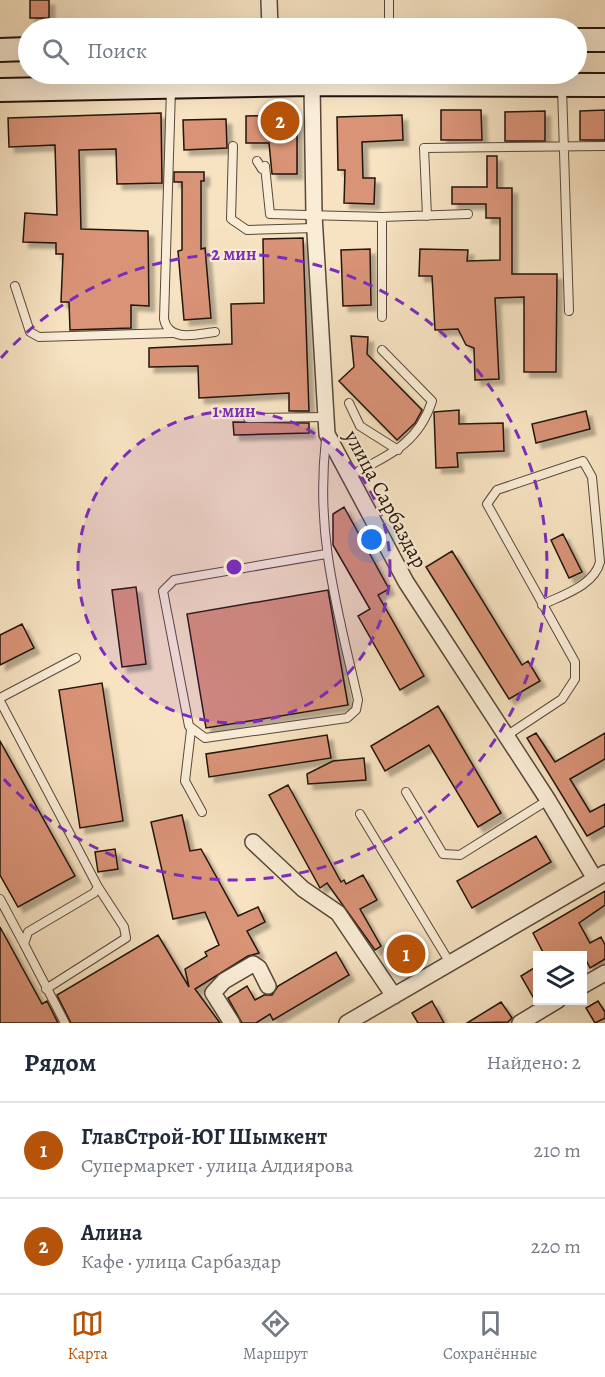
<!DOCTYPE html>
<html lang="ru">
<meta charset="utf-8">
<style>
:root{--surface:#fff;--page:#f2f2f3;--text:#1f2937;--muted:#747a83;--line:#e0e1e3;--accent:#b45309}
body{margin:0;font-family:Alegreya,serif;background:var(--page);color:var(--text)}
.controls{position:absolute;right:18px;bottom:18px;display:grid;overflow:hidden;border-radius:0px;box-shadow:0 6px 24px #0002}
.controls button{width:54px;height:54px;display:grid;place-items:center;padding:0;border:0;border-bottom:2px solid var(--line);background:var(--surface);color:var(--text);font:30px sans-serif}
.you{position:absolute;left:372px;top:540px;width:21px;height:21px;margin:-15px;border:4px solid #fff;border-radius:50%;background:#1a73e8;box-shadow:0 0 0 9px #1a73e833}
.badge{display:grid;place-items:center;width:39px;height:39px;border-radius:50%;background:var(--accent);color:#fff;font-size:20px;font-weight:700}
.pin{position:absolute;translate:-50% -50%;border:3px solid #fff;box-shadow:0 2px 6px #0006}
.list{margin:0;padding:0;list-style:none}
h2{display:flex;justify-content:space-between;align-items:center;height:78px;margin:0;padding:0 24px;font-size:26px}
h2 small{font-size:20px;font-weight:400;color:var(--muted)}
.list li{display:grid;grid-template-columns:39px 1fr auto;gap:18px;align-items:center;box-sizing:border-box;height:96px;padding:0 24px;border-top:2px solid var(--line)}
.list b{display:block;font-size:22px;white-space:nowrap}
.list p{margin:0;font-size:20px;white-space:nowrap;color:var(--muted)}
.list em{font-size:20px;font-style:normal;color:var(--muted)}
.icon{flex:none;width:33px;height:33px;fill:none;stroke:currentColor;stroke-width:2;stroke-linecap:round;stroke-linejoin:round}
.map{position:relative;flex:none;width:605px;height:1023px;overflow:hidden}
.search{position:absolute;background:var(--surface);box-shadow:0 6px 24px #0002;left:18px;right:18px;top:18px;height:66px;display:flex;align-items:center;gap:15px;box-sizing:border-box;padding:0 21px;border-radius:33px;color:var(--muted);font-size:22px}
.sheet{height:270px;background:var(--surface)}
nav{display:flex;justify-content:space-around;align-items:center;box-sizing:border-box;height:84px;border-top:2px solid var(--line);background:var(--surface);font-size:16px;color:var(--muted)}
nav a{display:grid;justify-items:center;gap:3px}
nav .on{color:var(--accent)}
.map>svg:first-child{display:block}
</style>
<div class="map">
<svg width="605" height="1023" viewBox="0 0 605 1023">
<defs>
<filter id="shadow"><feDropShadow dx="5.5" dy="5.5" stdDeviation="1.5" flood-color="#0004"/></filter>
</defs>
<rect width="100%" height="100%" fill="#f7e3c2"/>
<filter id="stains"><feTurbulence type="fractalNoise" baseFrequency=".00333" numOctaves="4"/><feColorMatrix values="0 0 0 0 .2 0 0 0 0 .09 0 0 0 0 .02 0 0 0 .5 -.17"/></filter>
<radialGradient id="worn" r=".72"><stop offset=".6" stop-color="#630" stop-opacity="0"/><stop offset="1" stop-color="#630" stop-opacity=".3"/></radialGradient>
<path fill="#d99377" stroke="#23140b" stroke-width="1.5" filter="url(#shadow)" d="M30,0H49V18H30Z
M441,110H481L482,140H441Z
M605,110V140H580V111Z
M545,111V141H505V112Z
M161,113L162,183L117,184L116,149L79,150L81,229L148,231L149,306L131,305V328L70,330L69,302H61L63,254H56V243L23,242L25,213L57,215L55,145L9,147L8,118Z
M297,115V174H272L269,143H246V116Z
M402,115L403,140L362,142L363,178H375L374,204L344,203L345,170H338L337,117Z
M226,119L227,148L184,150L183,120Z
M487,156H497V188H512V274H557L556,372H524V297L495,298L499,379L475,380L474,348L466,345L458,329L435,330L432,276H419L420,249L468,250L467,261L500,260V218H486V204H452V187H487Z
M174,172H204V181H201V249L205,248L211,318L184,320L178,251L182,250V182H174Z
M303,238L309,411H289V393L199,398L198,366L149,367V348L232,344L231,304L264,303L263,239Z
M370,249L371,305L343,306L341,250Z
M351,336L368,337L367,354L422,410L415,423L397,440L339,381L354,367Z
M459,410V424L503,423L504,451L457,453L458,467L436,468L434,412Z
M586,411L590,429L536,443L532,424Z
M233,422L309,423V433L234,435Z
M344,507L389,589L378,595L424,676L400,690L358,616L370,609L333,545V514Z
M563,534L582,572L569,578L551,540Z
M452,551L522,665L528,661L540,681L509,699L426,567Z
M136,587L146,664L122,667L112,590Z
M328,590L348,705L206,728L187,614Z
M22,624L34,648L0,665V635Z
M102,683L123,821L80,828L59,690Z
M438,706L501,813L478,827L429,745L385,771L371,746Z
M536,733L555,762L605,733V759L570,779L590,812L605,804V826L587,836L527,738Z
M327,735L331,758L209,777L206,754Z
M0,741L75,876L18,907L0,875Z
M364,758L366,780L308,784L307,774L333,761Z
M288,785L341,882L344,880L346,884L363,875L377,900L360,909L381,946L375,950L327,883L320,888L269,795Z
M182,815L190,851L201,849L238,916L258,907L265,922L247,931L259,953L248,956L195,989L220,1023H71L57,995L158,935L189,987L185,969L207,956L205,952L219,945L205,912L173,919L151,822Z
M536,836L551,862L472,908L457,881Z
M115,849L118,869L98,872L95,852Z
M605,891V905L579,923L590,943L601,937L605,945V959L590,968L584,956H545L533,933Z
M0,927L42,1004L47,1001L58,1023H0Z
M407,937L416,952L398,962L389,948Z
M336,952L349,975L273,1020L270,1014L256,1023H242L228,998L247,986L255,1000L264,995H272L278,986Z
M537,966V1001L536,1002L521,976Z
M432,1001L444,1023H418L412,1013Z
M598,1001L605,1012V1018L595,1023L586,1008Z
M501,1002L512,1018L508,1022L467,1023Z"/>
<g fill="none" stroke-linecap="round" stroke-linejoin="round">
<g stroke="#584839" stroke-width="10">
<path id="lane" d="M389,0V28
M562,88L569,311
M171,89L164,319C169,343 197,334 215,332
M233,146L231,219L247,230L314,228
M257,161L262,169L265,166L270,214L382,217V317
M427,216L424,148L605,146
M382,217L468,214
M15,286L30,332L39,337L172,333
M349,403L360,426L398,450
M248,418L325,417
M349,476C387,456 418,445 432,401L382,350
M326,554L174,580L163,591L189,726L205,738L347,718L356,710L358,700C337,607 315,535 326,439
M0,698L76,658
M0,701L98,887L94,893L28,932L24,944L65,1023
M191,730L185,781L202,812
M506,736L562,699L575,679V662L487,504L497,490L583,461L592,477L600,562C594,586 562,595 542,605
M406,792L443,854L460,855L548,800
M360,814L450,963
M0,899L24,944
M46,989L126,938L124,927L98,887"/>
</g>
<g stroke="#584839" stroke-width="18">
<path id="street" d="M269,0L270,28
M312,84L314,215L327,434L406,582L548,800L595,879
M253,842L303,889L338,913L394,996
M582,986L605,973
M232,1023L213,993L224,981L253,964L259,968L268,986
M347,1023L605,873
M520,1023L558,1000"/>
</g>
<g stroke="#23140b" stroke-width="26">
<path id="secondary" d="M576,40H605
M0,50L28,49
M0,90L312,84L605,85"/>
</g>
<use href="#lane" stroke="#faedd7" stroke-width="8"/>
<use href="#street" stroke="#faedd7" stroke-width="15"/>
<use href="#secondary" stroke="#faedd7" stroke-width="22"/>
</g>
<circle cx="234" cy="567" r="156" fill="#7b2cbf" fill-opacity=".12"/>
<g fill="none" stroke="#7b2cbf" stroke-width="3" stroke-dasharray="10 8">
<circle cx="234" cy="567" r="156"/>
<path d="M1 358A313 313 0 1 1 1 776"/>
</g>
<g text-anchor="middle" stroke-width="4.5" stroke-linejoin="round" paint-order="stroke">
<g font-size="21" fill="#23140b" stroke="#faedd7">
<text transform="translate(386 499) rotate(62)" y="7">улица Сарбаздар</text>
</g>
</g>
<circle cx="234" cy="567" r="9" fill="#7b2cbf" stroke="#faedd7" stroke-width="3"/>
<g font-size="18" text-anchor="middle" font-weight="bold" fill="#7b2cbf" stroke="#faedd7" stroke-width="4.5" stroke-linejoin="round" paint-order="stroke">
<text x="234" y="260">2 мин</text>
<text x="234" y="417">1 мин</text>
</g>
<rect width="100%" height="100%" filter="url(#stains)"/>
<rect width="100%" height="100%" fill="url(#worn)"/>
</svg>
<div class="controls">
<button><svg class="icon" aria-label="layers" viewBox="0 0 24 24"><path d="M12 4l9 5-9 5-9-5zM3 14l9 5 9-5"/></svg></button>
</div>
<div class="you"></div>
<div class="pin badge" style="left:406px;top:954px">1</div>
<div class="pin badge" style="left:280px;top:121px">2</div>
<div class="search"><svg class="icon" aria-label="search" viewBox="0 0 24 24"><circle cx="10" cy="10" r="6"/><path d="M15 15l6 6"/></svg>Поиск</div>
</div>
<section class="sheet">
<h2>Рядом<small>Найдено: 2</small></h2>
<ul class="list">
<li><span class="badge">1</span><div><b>ГлавСтрой-ЮГ Шымкент</b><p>Супермаркет · улица Алдиярова</p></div><em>210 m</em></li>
<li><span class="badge">2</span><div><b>Алина</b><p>Кафе · улица Сарбаздар</p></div><em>220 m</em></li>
</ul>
</section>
<nav>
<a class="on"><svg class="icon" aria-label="map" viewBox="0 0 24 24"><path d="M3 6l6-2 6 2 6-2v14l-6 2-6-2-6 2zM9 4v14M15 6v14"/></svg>Карта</a>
<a><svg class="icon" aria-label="directions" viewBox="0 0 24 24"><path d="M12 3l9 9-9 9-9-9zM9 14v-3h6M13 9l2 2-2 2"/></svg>Маршрут</a>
<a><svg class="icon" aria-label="saved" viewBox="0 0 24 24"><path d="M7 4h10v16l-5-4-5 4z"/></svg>Сохранённые</a>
</nav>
